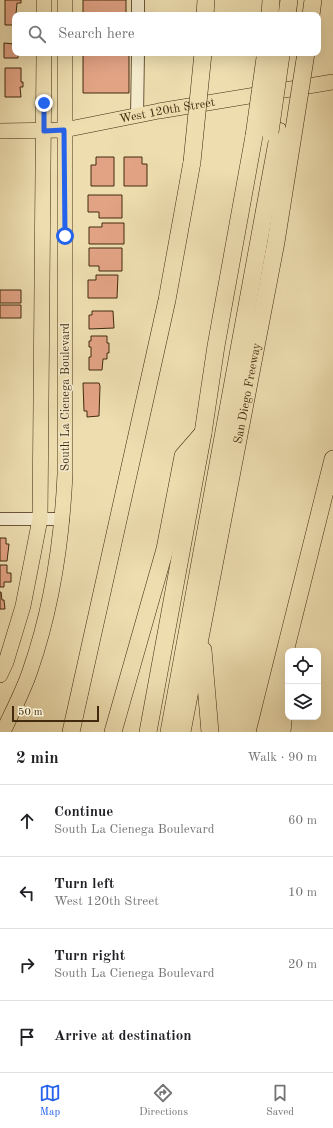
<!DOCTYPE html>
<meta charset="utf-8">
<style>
:root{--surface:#fff;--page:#f2f2f2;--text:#202124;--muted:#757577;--line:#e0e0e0;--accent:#2563eb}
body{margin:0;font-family:"Old Standard TT",serif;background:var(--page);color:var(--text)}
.controls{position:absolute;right:12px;bottom:12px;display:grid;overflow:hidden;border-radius:8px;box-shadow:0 4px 16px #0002}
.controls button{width:36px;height:36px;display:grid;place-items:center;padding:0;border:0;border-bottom:1px solid var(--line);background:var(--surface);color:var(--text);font:20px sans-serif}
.scale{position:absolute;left:12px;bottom:10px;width:87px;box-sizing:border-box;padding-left:4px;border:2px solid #422a0f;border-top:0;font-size:11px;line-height:14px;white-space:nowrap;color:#422a0f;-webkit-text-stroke:3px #f3e9cb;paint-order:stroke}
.stop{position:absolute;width:12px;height:12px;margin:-9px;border:3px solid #2563eb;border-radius:50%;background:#fff}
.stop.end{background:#2563eb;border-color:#fff;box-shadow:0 1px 4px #0008}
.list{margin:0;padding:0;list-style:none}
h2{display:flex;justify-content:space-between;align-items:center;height:52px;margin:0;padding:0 16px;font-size:17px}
h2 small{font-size:13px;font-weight:400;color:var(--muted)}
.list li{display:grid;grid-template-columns:26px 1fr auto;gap:12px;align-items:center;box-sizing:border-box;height:72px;padding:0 16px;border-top:1px solid var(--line)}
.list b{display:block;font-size:15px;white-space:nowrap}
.list p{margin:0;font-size:13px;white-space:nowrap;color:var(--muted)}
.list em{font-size:13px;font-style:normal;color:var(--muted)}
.icon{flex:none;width:22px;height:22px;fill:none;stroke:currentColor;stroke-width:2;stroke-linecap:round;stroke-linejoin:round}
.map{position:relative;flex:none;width:333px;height:732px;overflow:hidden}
.search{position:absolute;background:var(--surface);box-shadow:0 4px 16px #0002;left:12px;right:12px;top:12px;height:44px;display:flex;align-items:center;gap:10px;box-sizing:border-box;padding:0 14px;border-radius:8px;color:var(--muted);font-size:15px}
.sheet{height:340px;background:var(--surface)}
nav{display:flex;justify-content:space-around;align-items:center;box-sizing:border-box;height:56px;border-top:1px solid var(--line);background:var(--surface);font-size:11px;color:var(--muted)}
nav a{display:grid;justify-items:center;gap:2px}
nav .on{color:var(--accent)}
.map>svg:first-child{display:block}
</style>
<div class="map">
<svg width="333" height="732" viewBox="0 0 333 732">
<rect width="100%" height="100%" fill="#edddaf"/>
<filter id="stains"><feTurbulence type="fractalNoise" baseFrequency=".005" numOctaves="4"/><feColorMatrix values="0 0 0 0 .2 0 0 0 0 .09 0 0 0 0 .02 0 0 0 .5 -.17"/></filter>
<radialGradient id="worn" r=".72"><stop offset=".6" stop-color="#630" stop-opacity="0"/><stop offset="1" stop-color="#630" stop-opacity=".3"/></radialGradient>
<path fill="#e2a384" stroke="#422a0f" d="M5,0H21V3H17L15,25H5Z
M83,0H126V15H83Z
M4,43L15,44V53H18V58H4Z
M83,53H129V93H83Z
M5,68H21V82H23V87H20L21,97H5Z
M96,157H114V186H91V165H96Z
M124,157H142V164H147V186H124Z
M88,195H122V218H99V212H88Z
M102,223H124V244H89V227H102Z
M89,248H122V271H99V266H89Z
M96,275H118L117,298H88V280H96Z
M0,290H21V303H0Z
M0,305H21V318H0Z
M92,311H113L114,328L89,329V315H92Z
M91,336H107V343H109V353H107V359H103L102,370H89V357H91V347H89V341H91Z
M83,383H99L100,386L99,416L87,417V411H84Z
M0,538H6V544H9L7,561H0Z
M0,565H7V573H11V582H4V587H0Z
M0,592H1L2,600H4L5,609H0Z"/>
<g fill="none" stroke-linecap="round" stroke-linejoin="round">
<g stroke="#6d5737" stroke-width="14">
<path id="minor" d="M138,15V0
M137,115L138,53
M0,519H63"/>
</g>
<g stroke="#422a0f" stroke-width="16">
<g id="major">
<path d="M44,0V15"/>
<path d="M65,15V0"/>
<path id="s1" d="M0,131L64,130L159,111L333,82"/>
<path d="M0,675L6,662L23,606L40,519L44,53"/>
<path d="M3,732C12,712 23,692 30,671C52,608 62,540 65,474V53"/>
</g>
</g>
<g stroke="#422a0f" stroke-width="18">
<g id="highway">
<path d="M205,15L206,0"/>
<path d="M270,15L271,0"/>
<path d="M287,15L289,0"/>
<path d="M311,15L313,0"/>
<path d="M203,650L210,732"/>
<path d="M71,732L167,300L192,162"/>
<path d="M113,732L165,549L183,456L203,433"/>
<path d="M148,732L203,433L216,346L254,136"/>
<path d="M169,732L279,131"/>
<path id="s2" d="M182,732L276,242L294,129"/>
<path d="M265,732L333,459"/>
<path d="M282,732L287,680"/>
</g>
</g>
<use href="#minor" stroke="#f3e9cb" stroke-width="12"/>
<use href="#major" stroke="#edddaf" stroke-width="15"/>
<use href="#highway" stroke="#edddaf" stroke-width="17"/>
<g stroke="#422a0f" stroke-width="18" stroke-linecap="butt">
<path id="highway-bridge" d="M294,129L306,53
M270,132L281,55
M254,136L265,58
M192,162L203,53"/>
</g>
<use href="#highway-bridge" stroke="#edddaf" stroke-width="17"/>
</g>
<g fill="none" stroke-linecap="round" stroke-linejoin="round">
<path stroke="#2563eb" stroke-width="5" d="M44,103V131L64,130L65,236"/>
</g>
<g text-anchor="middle" stroke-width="3" stroke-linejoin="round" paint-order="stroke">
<g font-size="12" fill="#422a0f" stroke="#f3e9cb">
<text dy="4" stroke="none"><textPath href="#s1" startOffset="169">West 120th Street</textPath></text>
<text dy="4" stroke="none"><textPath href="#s2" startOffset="345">San Diego Freeway</textPath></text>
<text transform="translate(65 397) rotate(-90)" y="4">South La Cienega Boulevard</text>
</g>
</g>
<rect width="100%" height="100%" filter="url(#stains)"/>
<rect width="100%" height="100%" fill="url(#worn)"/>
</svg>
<div class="controls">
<button><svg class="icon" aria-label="locate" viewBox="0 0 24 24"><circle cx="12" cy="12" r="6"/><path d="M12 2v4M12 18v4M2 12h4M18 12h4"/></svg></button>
<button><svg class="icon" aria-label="layers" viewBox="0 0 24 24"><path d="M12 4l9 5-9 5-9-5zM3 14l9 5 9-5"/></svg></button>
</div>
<div class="scale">50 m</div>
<div class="stop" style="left:65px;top:236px"></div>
<div class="stop end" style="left:44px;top:103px"></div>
<div class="search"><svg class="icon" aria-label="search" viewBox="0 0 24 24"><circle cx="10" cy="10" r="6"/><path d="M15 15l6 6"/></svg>Search here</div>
</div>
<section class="sheet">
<h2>2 min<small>Walk · 90 m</small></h2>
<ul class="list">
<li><svg class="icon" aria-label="ahead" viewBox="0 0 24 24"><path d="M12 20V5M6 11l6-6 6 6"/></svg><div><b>Continue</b><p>South La Cienega Boulevard</p></div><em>60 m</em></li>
<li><svg class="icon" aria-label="left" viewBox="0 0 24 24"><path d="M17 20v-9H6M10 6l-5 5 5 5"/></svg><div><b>Turn left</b><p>West 120th Street</p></div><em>10 m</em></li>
<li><svg class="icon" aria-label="right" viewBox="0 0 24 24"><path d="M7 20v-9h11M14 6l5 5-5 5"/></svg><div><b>Turn right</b><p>South La Cienega Boulevard</p></div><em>20 m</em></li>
<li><svg class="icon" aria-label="arrive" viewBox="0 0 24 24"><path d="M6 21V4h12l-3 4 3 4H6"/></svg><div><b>Arrive at destination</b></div></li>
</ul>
</section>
<nav>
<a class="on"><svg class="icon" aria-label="map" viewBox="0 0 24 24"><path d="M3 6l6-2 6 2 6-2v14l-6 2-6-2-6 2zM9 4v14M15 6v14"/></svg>Map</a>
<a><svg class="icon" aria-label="directions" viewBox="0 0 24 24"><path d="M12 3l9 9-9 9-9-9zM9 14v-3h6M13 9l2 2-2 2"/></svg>Directions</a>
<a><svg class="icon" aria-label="saved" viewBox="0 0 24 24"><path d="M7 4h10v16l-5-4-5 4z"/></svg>Saved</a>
</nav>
